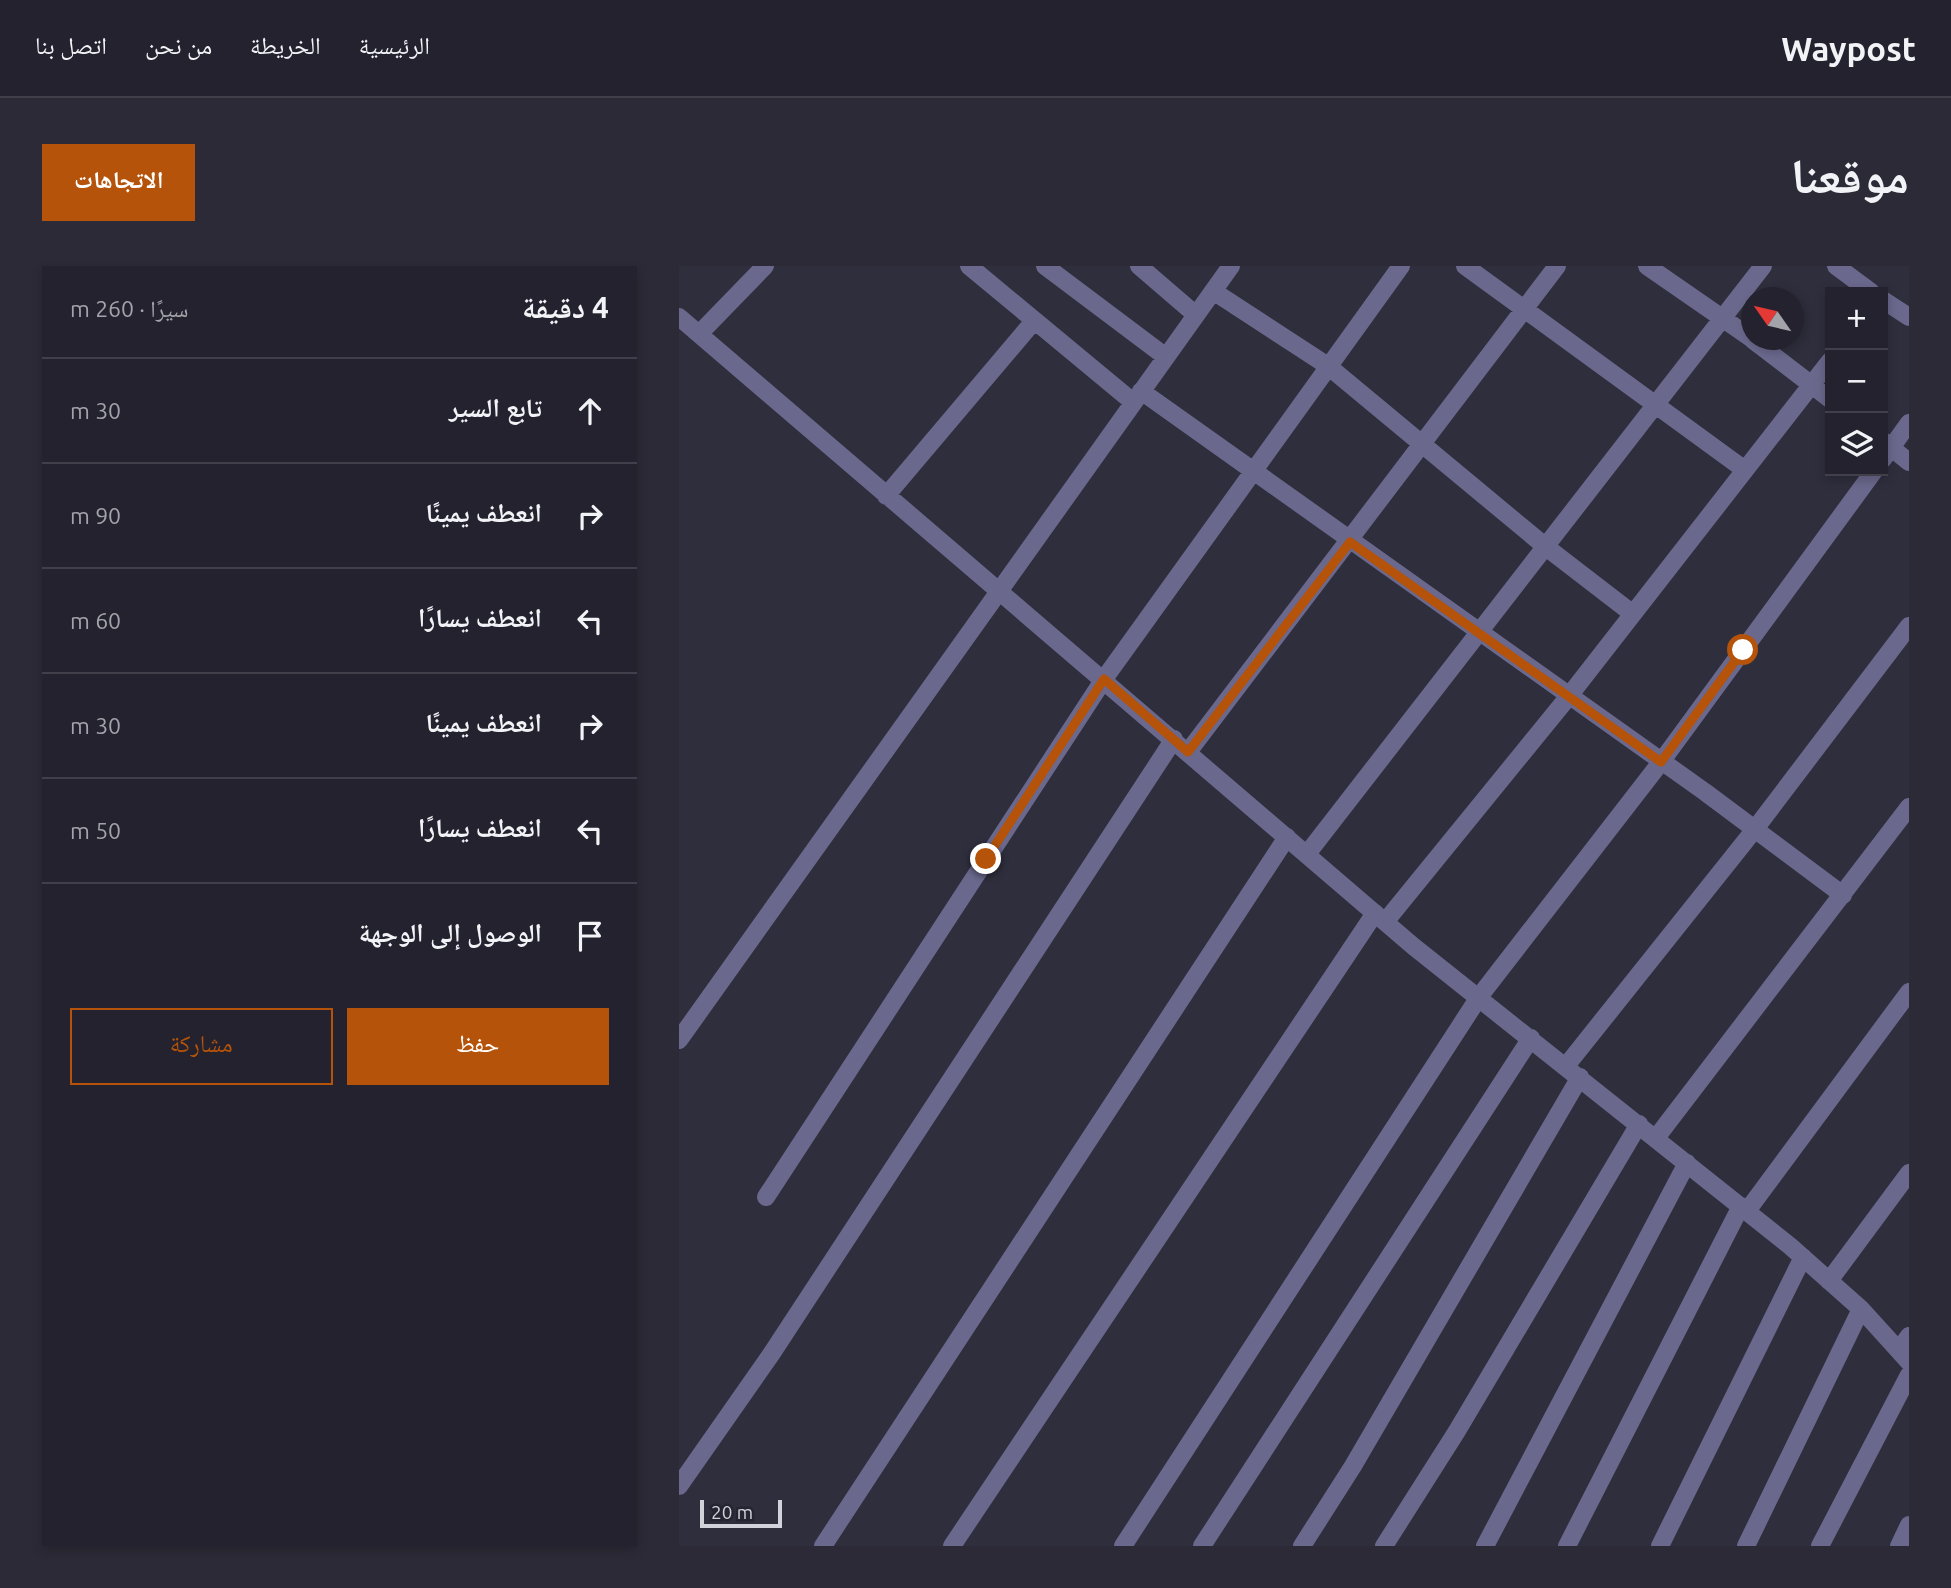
<!DOCTYPE html>
<html lang="ar">
<meta charset="utf-8">
<style>
:root{--surface:#23222e;--page:#2b2a36;--text:#f1f3f6;--muted:#a3a4aa;--line:#403f4a;--accent:#b45309}
body{margin:0;font-family:Ubuntu,"Noto Naskh Arabic",sans-serif;background:var(--page);color:var(--text);direction:rtl}
.controls{position:absolute;right:21px;top:21px;display:grid;overflow:hidden;border-radius:0px;box-shadow:0 4px 10px #0003}
.controls button{width:63px;height:63px;display:grid;place-items:center;padding:0;border:0;border-bottom:2px solid var(--line);background:var(--surface);color:var(--text);font:35px sans-serif}
.compass{position:absolute;left:1062px;top:21px;width:63px;height:63px;border-radius:50%;background:var(--surface);box-shadow:0 4px 10px #0003;rotate:304deg}
.scale{position:absolute;left:21px;bottom:18px;width:82px;box-sizing:border-box;padding-left:7px;border:4px solid #d2d2db;border-top:0;font-size:19px;line-height:24px;white-space:nowrap;color:#d2d2db;-webkit-text-stroke:5px #252432;paint-order:stroke}
.stop{position:absolute;width:21px;height:21px;margin:-16px;border:5px solid #b45309;border-radius:50%;background:#fff}
.stop.end{background:#b45309;border-color:#fff;box-shadow:0 2px 7px #0008}
.list{margin:0;padding:0;list-style:none}
h2{display:flex;justify-content:space-between;align-items:center;height:91px;margin:0;padding:0 28px;font-size:30px}
h2 small{font-size:23px;font-weight:400;color:var(--muted)}
.list li{display:grid;grid-template-columns:46px 1fr auto;gap:21px;align-items:center;box-sizing:border-box;height:105px;padding:0 28px;border-top:2px solid var(--line)}
.list b{display:block;font-size:26px;white-space:nowrap}
.list em{font-size:23px;font-style:normal;color:var(--muted)}
.actions{display:flex;gap:14px;padding:21px 28px}
.actions a{flex:1;padding:16px 0;border:2px solid var(--accent);border-radius:0px;text-align:center;font-size:24px;color:var(--accent)}
.actions .main{background:var(--accent);color:#fff}
.icon{flex:none;width:38px;height:38px;fill:none;stroke:currentColor;stroke-width:2;stroke-linecap:round;stroke-linejoin:round}
.map{position:relative;flex:none;width:1230px;height:1280px;overflow:hidden;direction:ltr;border-radius:0px}
header{display:flex;align-items:center;gap:42px;box-sizing:border-box;height:98px;padding:0 35px;background:var(--surface);border-bottom:2px solid var(--line)}
header strong{font-size:33px}
nav{display:flex;gap:38px;margin-inline-start:auto;font-size:24px}
.intro{display:flex;align-items:center;justify-content:space-between;box-sizing:border-box;height:168px;padding:0 42px}
h1{margin:0;font-size:49px}
.button{padding:18px 32px;border-radius:0px;background:var(--accent);color:#fff;font-size:24px;font-weight:700}
main{display:flex;gap:42px;padding:0 42px}
aside{flex:1;background:var(--surface);border-radius:0px;box-shadow:0 4px 10px #0003}
.map>svg:first-child{display:block}
</style>
<header>
<strong>Waypost</strong>
<nav><a>الرئيسية</a><a>الخريطة</a><a>من نحن</a><a>اتصل بنا</a></nav>
</header>
<div class="intro"><h1>موقعنا</h1><a class="button">الاتجاهات</a></div>
<main>
<div class="map">
<svg width="1230" height="1280" viewBox="0 0 1230 1280">
<rect width="100%" height="100%" fill="#2f2e3d"/>
<g fill="none" stroke-linecap="round" stroke-linejoin="round">
<path stroke="#6a688c" stroke-width="18" d="M290,0L454,136
M366,0L487,91
M460,0L517,49
M786,0L1066,204
M968,0L1072,72
M1157,0L1192,26
M534,25L649,100L867,281L954,348
M1204,34L1230,51
M0,51L734,680L1111,980L1182,1043L1230,1096
M20,68L86,0
M1074,74L1151,133
M462,125L1026,526L1164,629
M1204,175L1230,196
M1204,193L1230,157
M207,230L355,55
M509,486L878,0
M628,588L1084,0
M706,656L890,430L1151,95
M0,774L552,0
M887,800L1076,563L1230,360
M977,872L1230,541
M87,931L425,413L722,0
M1068,945L1230,726
M1150,1015L1230,907
M1220,1084L1230,1070
M0,1220L93,1087L495,473
M144,1280L608,571
M273,1280L696,647
M444,1280L800,731L982,496L1195,205
M523,1280L852,772
M623,1280L674,1200L901,811
M705,1280L778,1165L960,858
M806,1280L1008,897
M888,1280L1062,940
M981,1280L1124,991
M1067,1280L1182,1043
M1141,1280L1230,1109
M1220,1280L1230,1259"/>
</g>
<g fill="none" stroke-linecap="round" stroke-linejoin="round">
<path stroke="#b45309" stroke-width="9" d="M307,593L425,413L509,486L671,276L982,496L1064,384"/>
</g>
</svg>
<div class="controls">
<button>+</button>
<button>−</button>
<button><svg class="icon" aria-label="layers" viewBox="0 0 24 24"><path d="M12 4l9 5-9 5-9-5zM3 14l9 5 9-5"/></svg></button>
</div>
<svg class="compass" viewBox="-18 -18 36 36"><path d="M0-13l5 13h-10z" fill="#e53935"/><path d="M0 13l5-13h-10z" fill="#a3a4aa"/></svg>
<div class="scale">20 m</div>
<div class="stop" style="left:1064px;top:384px"></div>
<div class="stop end" style="left:307px;top:593px"></div>
</div>
<aside>
<h2>4 دقيقة<small>سيرًا · 260 m</small></h2>
<ul class="list">
<li><svg class="icon" aria-label="ahead" viewBox="0 0 24 24"><path d="M12 20V5M6 11l6-6 6 6"/></svg><div><b>تابع السير</b></div><em>30 m</em></li>
<li><svg class="icon" aria-label="right" viewBox="0 0 24 24"><path d="M7 20v-9h11M14 6l5 5-5 5"/></svg><div><b>انعطف يمينًا</b></div><em>90 m</em></li>
<li><svg class="icon" aria-label="left" viewBox="0 0 24 24"><path d="M17 20v-9H6M10 6l-5 5 5 5"/></svg><div><b>انعطف يسارًا</b></div><em>60 m</em></li>
<li><svg class="icon" aria-label="right" viewBox="0 0 24 24"><path d="M7 20v-9h11M14 6l5 5-5 5"/></svg><div><b>انعطف يمينًا</b></div><em>30 m</em></li>
<li><svg class="icon" aria-label="left" viewBox="0 0 24 24"><path d="M17 20v-9H6M10 6l-5 5 5 5"/></svg><div><b>انعطف يسارًا</b></div><em>50 m</em></li>
<li><svg class="icon" aria-label="arrive" viewBox="0 0 24 24"><path d="M6 21V4h12l-3 4 3 4H6"/></svg><div><b>الوصول إلى الوجهة</b></div></li>
</ul>
<div class="actions"><a class="main">حفظ</a><a>مشاركة</a></div>
</aside>
</main>
